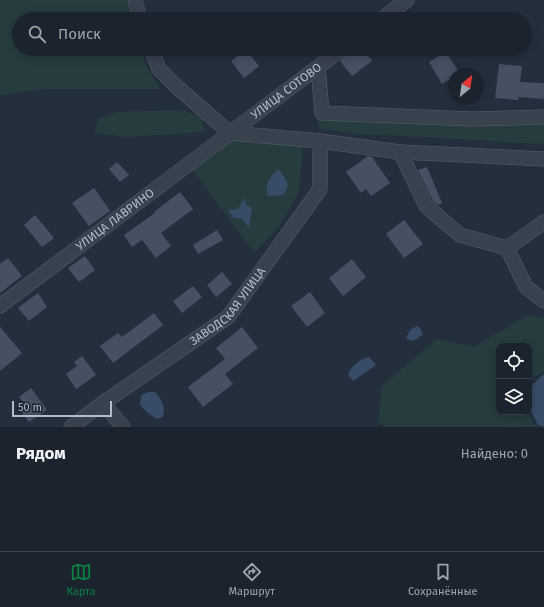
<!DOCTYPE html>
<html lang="ru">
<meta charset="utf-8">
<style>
:root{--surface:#1b232e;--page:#282f3a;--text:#f1f3f6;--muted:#a0a4aa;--line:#39404a;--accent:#0b8043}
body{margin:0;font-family:"Fira Sans",sans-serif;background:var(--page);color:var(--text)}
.controls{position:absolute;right:12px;bottom:12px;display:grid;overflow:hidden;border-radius:8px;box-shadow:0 2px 10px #0003}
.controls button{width:36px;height:36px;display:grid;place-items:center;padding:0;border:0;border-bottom:1px solid var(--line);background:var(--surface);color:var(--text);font:20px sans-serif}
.compass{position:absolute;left:448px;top:68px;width:36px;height:36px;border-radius:50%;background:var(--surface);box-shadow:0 2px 10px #0003;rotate:29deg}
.scale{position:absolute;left:12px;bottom:10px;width:100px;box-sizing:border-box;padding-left:4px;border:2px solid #b4bcc9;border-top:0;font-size:11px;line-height:14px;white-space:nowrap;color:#b4bcc9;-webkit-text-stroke:3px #1d2633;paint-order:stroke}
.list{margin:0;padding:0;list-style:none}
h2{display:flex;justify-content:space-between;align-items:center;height:52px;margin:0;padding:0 16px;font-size:17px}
h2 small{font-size:13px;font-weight:400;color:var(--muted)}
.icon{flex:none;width:22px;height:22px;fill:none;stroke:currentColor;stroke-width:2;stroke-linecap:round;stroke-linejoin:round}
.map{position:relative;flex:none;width:544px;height:427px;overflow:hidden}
.search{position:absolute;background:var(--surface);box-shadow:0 2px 10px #0003;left:12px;right:12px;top:12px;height:44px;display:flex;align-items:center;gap:10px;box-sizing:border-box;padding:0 14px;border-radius:22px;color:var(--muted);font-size:15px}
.sheet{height:124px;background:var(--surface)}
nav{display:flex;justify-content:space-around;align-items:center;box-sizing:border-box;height:56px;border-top:1px solid var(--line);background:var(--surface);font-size:11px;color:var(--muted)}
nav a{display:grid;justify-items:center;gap:2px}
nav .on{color:var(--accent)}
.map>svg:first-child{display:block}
</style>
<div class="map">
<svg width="544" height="427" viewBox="0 0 544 427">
<rect width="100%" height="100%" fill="#242f3e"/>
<path fill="#263c3f" d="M0,0H126L132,19H19V49H141L146,65L160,89H45L0,95Z
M185,110L202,118L205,132L126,137L95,133L98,119L116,112Z
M317,117L544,123V144L520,143L426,137L360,134L319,129Z
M233,138L303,146L299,192L278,228L254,252L192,169Z
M529,315L539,318L544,315V371L534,377L529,384V346H499V412H527L537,427H384L378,421L382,386L437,339L474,347Z"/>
<path fill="#394c67" d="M278,169L285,178L288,185L284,195L268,196C264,184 270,178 278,169Z
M244,198L246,205L252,208L249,228L242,219L234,218L228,210L238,209Z
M417,326L420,328L423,334L417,339L411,341L406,338L410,330Z
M369,357L376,365L353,381L348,375C352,365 358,360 369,357Z
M544,374V427L538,425C530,409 529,406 529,388Z
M149,392H155C163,401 165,406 163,417L157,419L148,413L140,405L141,395Z"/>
<path fill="#455162" d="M353,49H363L372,61L352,76L340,61Z
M246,50L259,66L244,78L231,61Z
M446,52L460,74H454V77L442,84L429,62Z
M499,64L522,66L520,82L544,83V99L519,97L518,100L495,98Z
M368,156L372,157L390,183L371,196L366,189L361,193L346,172Z
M117,162L129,175L120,182L109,169Z
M427,167L442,203L438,205L433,201L418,170Z
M94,188L110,211L89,226L72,203Z
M180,192L193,209L161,233L171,246L156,258L142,240L132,247L124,235L155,213L154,212Z
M35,215L54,238L42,247L24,225Z
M404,220L423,244L404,258L386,234Z
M217,230L223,240L198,254L193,245Z
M85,256L95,270L79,282L68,268Z
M8,258L22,276L0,293V264Z
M352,259L366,277L343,296L329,278Z
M222,272L232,284L216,297L207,285Z
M193,286L202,297L182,313L173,301Z
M310,292L325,313L307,327L291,306Z
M38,293L47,307L29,321L18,308Z
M154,313L163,325L113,363L100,346L118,333L122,337Z
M0,327L22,353L0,371Z
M242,327L258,348L225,374L233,384L203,407L188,387L225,359L216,348Z
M82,356L96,375L76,389L66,374L77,366L74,362Z
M31,388L47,410L29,422L17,406L23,402L19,397Z"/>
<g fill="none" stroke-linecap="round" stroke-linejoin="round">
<g stroke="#565f6c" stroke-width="15">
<g id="minor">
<path d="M135,0L140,19"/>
<path d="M382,19L407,0"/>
<path d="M151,49L159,69L177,87L230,133L320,141L400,152L544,159"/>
<path d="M318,67L322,113L472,119L544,117"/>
<path d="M400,152L426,206L460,235L507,248L526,287L544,301"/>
<path d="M507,248L544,222"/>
<path id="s1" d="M0,306L342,49"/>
<path d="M103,403L123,427"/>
<path id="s2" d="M71,427L103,403L228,317L320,189V141"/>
</g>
</g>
<use href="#minor" stroke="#38414e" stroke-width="14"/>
</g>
<g text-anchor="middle" stroke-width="4" stroke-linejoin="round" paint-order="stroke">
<g font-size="12" fill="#b4bcc9" stroke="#1d2633">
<text dy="4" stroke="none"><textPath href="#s1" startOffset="358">УЛИЦА СОТОВО</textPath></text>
<text dy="4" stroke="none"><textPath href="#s1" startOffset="144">УЛИЦА ЛАВРИНО</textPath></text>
<text dy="4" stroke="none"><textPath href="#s2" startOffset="199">ЗАВОДСКАЯ УЛИЦА</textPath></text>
</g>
</g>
</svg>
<div class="controls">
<button><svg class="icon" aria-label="locate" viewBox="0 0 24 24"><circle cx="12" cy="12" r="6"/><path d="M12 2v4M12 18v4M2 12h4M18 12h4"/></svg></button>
<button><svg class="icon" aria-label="layers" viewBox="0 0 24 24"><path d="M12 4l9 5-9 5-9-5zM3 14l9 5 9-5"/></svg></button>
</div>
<svg class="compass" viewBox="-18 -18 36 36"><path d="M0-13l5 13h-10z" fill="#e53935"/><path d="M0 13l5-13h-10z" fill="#a0a4aa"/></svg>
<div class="scale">50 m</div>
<div class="search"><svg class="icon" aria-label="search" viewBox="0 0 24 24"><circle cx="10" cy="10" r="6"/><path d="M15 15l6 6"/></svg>Поиск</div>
</div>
<section class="sheet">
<h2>Рядом<small>Найдено: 0</small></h2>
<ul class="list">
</ul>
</section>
<nav>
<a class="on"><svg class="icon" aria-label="map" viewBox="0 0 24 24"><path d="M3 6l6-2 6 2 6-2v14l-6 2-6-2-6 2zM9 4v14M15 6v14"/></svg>Карта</a>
<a><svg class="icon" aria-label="directions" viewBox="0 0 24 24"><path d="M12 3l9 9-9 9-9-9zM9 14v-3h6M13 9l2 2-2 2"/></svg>Маршрут</a>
<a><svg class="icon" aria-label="saved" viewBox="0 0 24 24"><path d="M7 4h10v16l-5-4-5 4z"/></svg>Сохранённые</a>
</nav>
